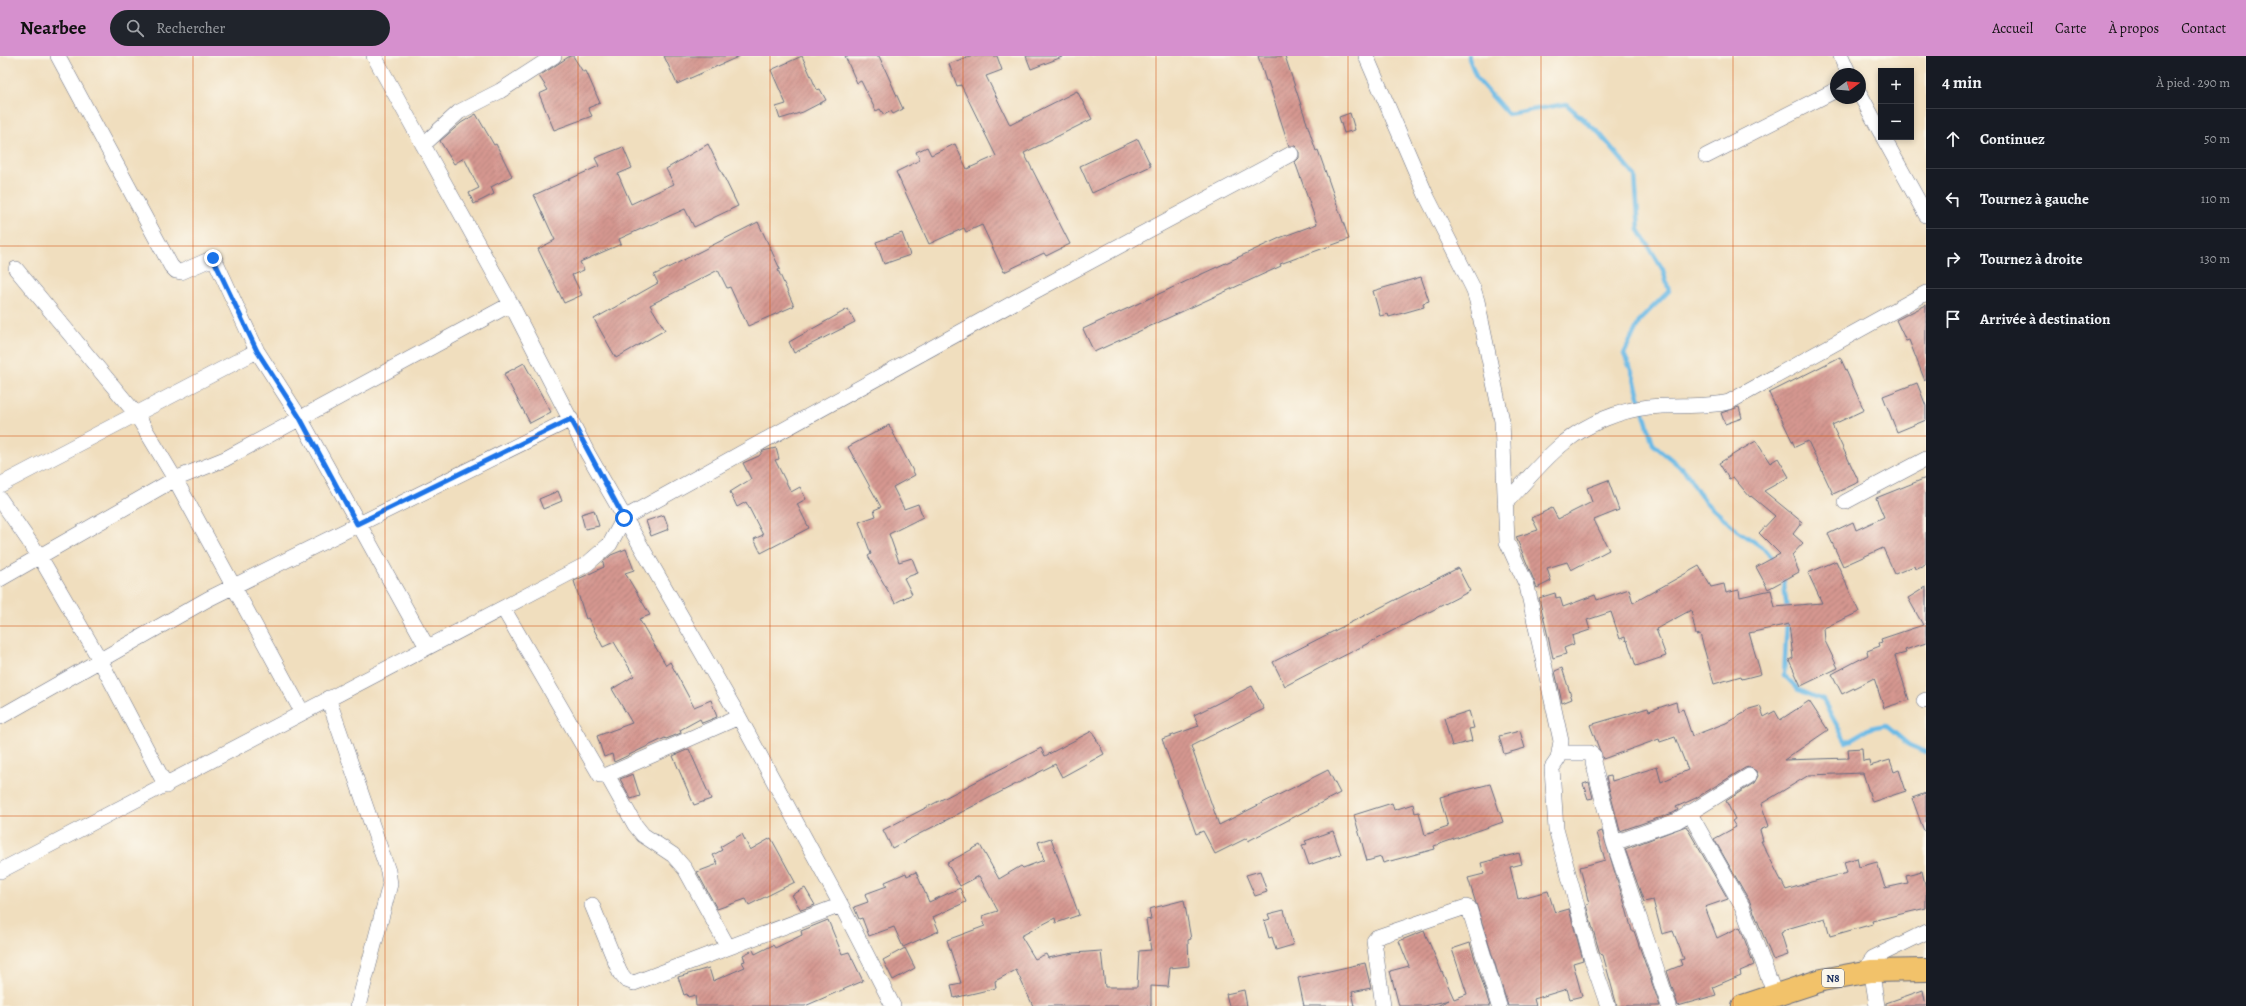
<!DOCTYPE html>
<html lang="fr">
<meta charset="utf-8">
<style>
:root{--surface:#171b24;--page:#20242c;--text:#f1f3f6;--muted:#9ea1a6;--line:#363941;--accent:#d690ce}
body{margin:0;font-family:Alegreya,serif;background:var(--page);color:var(--text)}
.controls{position:absolute;right:12px;top:12px;display:grid;overflow:hidden;border-radius:0px;box-shadow:0 2px 6px #0003}
.controls button{width:36px;height:36px;display:grid;place-items:center;padding:0;border:0;border-bottom:1px solid var(--line);background:var(--surface);color:var(--text);font:20px sans-serif}
.compass{position:absolute;left:1830px;top:12px;width:36px;height:36px;border-radius:50%;background:var(--surface);box-shadow:0 2px 6px #0003;rotate:74deg}
.stop{position:absolute;width:12px;height:12px;margin:-9px;border:3px solid #1a73e8;border-radius:50%;background:#fff}
.stop.end{background:#1a73e8;border-color:#fff;box-shadow:0 1px 4px #0008}
.list{margin:0;padding:0;list-style:none}
h2{display:flex;justify-content:space-between;align-items:center;height:52px;margin:0;padding:0 16px;font-size:17px}
h2 small{font-size:13px;font-weight:400;color:var(--muted)}
.list li{display:grid;grid-template-columns:26px 1fr auto;gap:12px;align-items:center;box-sizing:border-box;height:60px;padding:0 16px;border-top:1px solid var(--line)}
.list b{display:block;font-size:15px;white-space:nowrap}
.list em{font-size:13px;font-style:normal;color:var(--muted)}
.icon{flex:none;width:22px;height:22px;fill:none;stroke:currentColor;stroke-width:2;stroke-linecap:round;stroke-linejoin:round}
.map{position:relative;flex:none;width:1926px;height:950px;overflow:hidden}
header{display:flex;align-items:center;gap:24px;box-sizing:border-box;height:56px;padding:0 20px;background:var(--accent);color:#111}
header strong{font-size:19px}
nav{display:flex;gap:22px;margin-inline-start:auto;font-size:14px}
.search{width:280px;height:36px;background:var(--page);display:flex;align-items:center;gap:10px;box-sizing:border-box;padding:0 14px;border-radius:22px;color:var(--muted);font-size:15px}
main{display:flex}
aside{flex:1;background:var(--surface)}
.map>svg:first-child{display:block}
</style>
<header>
<strong>Nearbee</strong>
<div class="search"><svg class="icon" aria-label="search" viewBox="0 0 24 24"><circle cx="10" cy="10" r="6"/><path d="M15 15l6 6"/></svg>Rechercher</div>
<nav><a>Accueil</a><a>Carte</a><a>À propos</a><a>Contact</a></nav>
</header>
<main>
<div class="map">
<svg width="1926" height="950" viewBox="0 0 1926 950">
<defs>
<pattern id="building-hatch" width="6" height="6" patternUnits="userSpaceOnUse"><rect width="6" height="6" fill="#d59790"/><path d="M-1 1l2-2M0 6l6-6M5 7l2-2" fill="none" stroke="#ac7c79"/></pattern>
</defs>
<rect width="100%" height="100%" fill="#fbf7ec"/>
<filter id="ink" filterUnits="userSpaceOnUse"><feTurbulence type="fractalNoise" baseFrequency=".025" numOctaves="2"/><feDisplacementMap in="SourceGraphic" scale="8" xChannelSelector="R" yChannelSelector="G"/><feConvolveMatrix kernelMatrix="1 2 1 2 8 2 1 2 1" color-interpolation-filters="sRGB"/></filter>
<filter id="wash" filterUnits="userSpaceOnUse"><feTurbulence type="fractalNoise" baseFrequency=".012" numOctaves="4" result="noise"/><feDisplacementMap in="SourceGraphic" scale="16" xChannelSelector="R" yChannelSelector="G"/><feGaussianBlur stdDeviation="0.9" result="paint"/><feColorMatrix in="noise" values="0 0 0 0 0 0 0 0 0 0 0 0 0 0 0 0 0 1.4 0 .05"/><feComposite in="paint" operator="in"/></filter>
<g filter="url(#wash)">
<rect width="100%" height="100%" fill="#f0debe"/>
<g fill="none" stroke-linecap="round" stroke-linejoin="round">
<path stroke="#6bbae6" stroke-width="4.5" d="M1468,0L1477,23L1508,58L1566,48L1600,78L1635,120L1639,174L1663,214L1669,235L1640,264L1624,298L1632,316L1653,388L1685,415L1705,446L1737,474L1766,494L1776,507
M1783,518L1787,554
M1787,564L1784,619L1799,634L1823,644L1846,686L1870,672L1885,669L1909,689L1926,696"/>
</g>
<g id="blocks">
<path fill="url(#building-hatch)" d="M570,0H573L583,16L586,15L600,47L588,52L592,60L554,74L539,38L548,34L539,20Z
M664,0H740L677,28Z
M802,0L817,34L820,33L826,44L803,56L780,63L776,51L786,48L771,14Z
M845,0H879L903,53L893,58L891,55L884,59L880,53L876,55L861,25L857,27Z
M969,0H997L1002,14L986,20L1010,69L1077,35L1092,63L1024,97L1070,188L1046,200L1044,197L1004,216L982,169L966,176L964,172L929,188L896,116L920,104L916,96L927,91L931,99L955,88L967,113L996,100L961,29L957,30L949,8Z
M1026,0H1062V1L1031,13Z
M1258,0H1285L1316,95L1318,94L1349,183L1280,208L1281,210L1094,296L1083,273L1282,181L1317,168L1295,106L1299,102V94L1295,90H1289L1268,25H1266Z
M1350,57L1355,74L1344,77L1339,61Z
M476,58L494,89L496,88L512,120L491,131L494,138L474,148L469,137L479,132L464,102L454,108L440,85L461,67Z
M1138,83L1151,110L1092,137L1080,110Z
M708,88L738,150L694,171L685,153L619,183L621,188L580,206L584,214L572,219L582,239L564,247L538,193L555,184L534,139L599,110L595,102L623,91L632,112L618,118L631,148L674,128L666,113Z
M758,166L780,213L778,214L794,250L748,270L730,231L727,232L718,214L650,249L665,274L616,302L594,263L658,227L654,219Z
M902,177L910,199L884,208L876,186Z
M1421,221L1429,245L1423,247L1424,251L1389,261L1388,258L1380,260L1373,235Z
M1926,249V324L1925,325L1909,284L1906,285L1896,264Z
M848,253L855,266L794,297L789,286Z
M1840,301L1864,354L1832,369L1859,426L1833,438L1808,385L1795,391L1769,337Z
M524,307L551,356L530,367L504,318Z
M1917,327L1926,350V364L1897,376L1883,340Z
M1739,351L1742,362L1725,368L1721,357Z
M889,369L915,419L893,431L904,453L918,448L923,461L889,478L899,506L912,502L918,517L904,522L912,538L895,547L868,500L871,498L859,466L876,460L874,454L881,451L848,391Z
M1756,385L1770,407L1778,402L1789,421L1764,435L1802,466L1793,478L1803,487L1792,499L1799,516L1768,533L1756,511L1780,498L1759,477L1775,460L1751,440L1750,441L1733,421L1729,423L1719,407Z
M776,392L779,403L775,404L791,436L800,431L806,443L797,448L809,472L761,497L754,483L763,479L746,446L737,451L730,436L751,423L743,407L759,400L763,395Z
M1926,422V508L1915,513L1914,510L1895,518L1883,492L1843,510L1828,478L1853,466L1856,474L1884,461L1876,442Z
M1608,424L1619,454L1594,464L1609,494L1571,514L1567,506L1547,512L1551,525L1537,532L1516,481L1538,474L1532,462L1552,452L1558,463L1592,446L1587,432Z
M558,435L562,445L543,453L539,443Z
M594,454L599,470L585,473L581,458Z
M664,459L669,473L651,480L646,465Z
M626,493L634,514L625,517L650,559L639,563L666,609L670,606L694,651L711,644L717,661L702,667L700,663L680,674L681,677L666,683L665,682L614,706L612,698L604,701L597,680L632,667L612,633L634,620L614,586L603,591L588,562L586,563L574,525L604,511L603,506L611,499Z
M1836,505L1859,556L1824,572L1825,585L1838,612L1801,630L1789,604L1793,602L1789,568L1749,577L1761,618L1742,623L1741,620L1714,628L1700,578L1696,579L1691,554L1656,573L1666,600L1636,610L1627,584L1626,585L1625,581L1620,583L1611,556L1587,564L1590,574L1572,580L1574,588L1564,592L1566,598L1553,602L1539,542L1555,537L1556,542L1560,541L1563,551L1595,539L1597,544L1629,533L1633,547L1699,510L1711,531L1724,528L1726,537L1739,534L1740,541L1771,534L1775,551L1822,547L1808,517Z
M1458,512L1470,535L1285,630L1273,606Z
M1926,531V587L1905,594L1906,597L1895,600L1909,644L1884,652L1874,622L1842,638L1832,618L1868,599L1867,595L1880,590L1879,587L1882,586L1881,583L1923,569L1908,542Z
M1562,612L1572,643L1562,647L1555,615Z
M1252,630L1264,653L1191,690L1219,769L1328,714L1340,737L1248,785L1247,782L1215,798L1203,775L1196,778L1162,683L1199,670L1194,659Z
M1809,645L1828,674L1784,704L1849,702L1848,693L1862,692L1863,705L1869,704L1870,710L1890,704L1894,716L1899,714L1906,735L1872,746L1863,717L1809,719L1761,748L1769,770L1760,774L1763,785H1761L1786,834L1811,826L1847,817L1844,806L1857,802L1859,811L1877,806L1885,832L1908,827L1906,819L1922,815L1926,833V852L1872,865L1873,868L1830,880L1825,862L1783,874V876L1781,877L1788,899L1773,904L1750,846L1714,783L1736,771L1732,765L1735,763L1726,745L1754,727L1758,720L1756,715L1749,711L1745,712L1696,742L1676,751L1678,754L1673,757L1620,775L1606,721L1611,720L1612,725L1657,711L1661,726L1688,714L1675,681L1660,686L1659,683L1603,703L1590,669L1648,652L1649,655L1676,646L1678,655L1683,653L1692,680L1726,667L1746,656V654L1760,650L1764,661L1775,655L1780,664Z
M1469,655L1474,672L1469,673L1472,685L1452,690L1444,663Z
M1092,675L1104,698L1062,721L1055,708L892,792L883,774L1041,692L1045,700Z
M1520,675L1525,692L1504,698L1499,680Z
M689,693L711,743L694,749L673,700Z
M633,718L640,740L631,743L620,723Z
M1589,726L1593,742L1588,743L1583,728Z
M1490,728L1503,766L1434,790L1435,793L1383,807L1381,801L1367,805L1354,759L1392,747L1394,754L1413,748L1415,757L1419,756L1425,779L1448,771L1440,741Z
M1926,737V775H1924L1912,742Z
M1686,770L1728,843L1705,851L1717,882L1740,871L1754,909L1740,915L1741,919L1713,931L1716,939L1678,950L1667,915L1682,909L1680,904L1684,903L1673,875L1662,878L1653,844L1644,846L1625,793Z
M1333,775L1341,798L1309,809L1302,789L1307,788L1305,785Z
M1602,775L1626,852L1632,875H1634L1660,950H1617L1603,899L1600,898L1586,849L1589,848L1580,811L1605,804L1597,777Z
M742,778L750,794L771,782L795,826L749,849L746,843L717,853L697,816L718,808L713,799L722,794L720,791Z
M1051,782L1079,859L1056,867L1055,862L1021,880L1035,903L1046,898L1048,902L1074,897L1101,895L1105,931H1137L1139,895L1151,894L1146,864L1151,863L1149,853L1184,844L1191,883L1188,884L1189,910L1170,912L1168,931L1151,930V950H1033L1016,914L995,925L996,932L954,942L951,929L961,927L947,884L985,870L982,860L998,855L979,820L960,830L947,807L980,789L999,823L1021,810L1023,812L1044,804L1038,786Z
M1519,797L1522,808L1510,811L1518,843L1548,835L1555,857L1569,853L1583,904L1573,907L1582,940L1570,943L1567,933L1534,943L1536,950H1508L1468,822L1484,818L1481,807Z
M1260,815L1267,836L1255,840L1246,819Z
M916,816L929,846L960,832L966,846L933,861L939,875L903,891L894,871L869,880L862,862L859,863L854,851L868,846L865,838L887,830L885,826L906,817L907,820Z
M805,832L815,849L801,854L792,839Z
M1284,854L1293,889L1276,894L1272,881L1269,882L1264,865L1270,863L1268,858Z
M828,864L842,898L849,896L863,925L805,950H696L695,939L688,941L687,938L684,939L678,921L709,912L713,925L745,911L742,906L745,905L743,899L753,894L755,898L773,889L775,892L802,879L801,875Z
M1424,875L1454,943L1467,938L1452,893L1470,887L1490,950H1437L1449,944L1425,950H1399L1390,915L1409,910L1399,885Z
M905,892L915,912L893,924L883,904Z
M1365,907L1371,932L1352,936L1355,950H1304L1298,922Z
M1244,934L1247,950H1229L1226,938Z
M1923,934L1926,950H1886V947Z"/>
</g>
</g>
<g filter="url(#ink)">
<use href="#blocks" fill-opacity="0" stroke="#666c80" stroke-width="1"/>
<g fill="none" stroke-linecap="round" stroke-linejoin="round">
<g stroke="#666c80" stroke-width="16">
<path id="street" d="M58,0L171,210L176,215L181,216L211,203L215,204L257,295L300,362L427,591
M374,0L511,248L588,398L739,661L841,849L893,950
M1366,0L1426,139L1473,232L1477,245L1502,365L1507,486L1527,530L1561,685L1558,703L1552,712L1556,773L1591,901L1608,950
M1841,0L1849,18
M1860,38L1881,77
M1883,81L1926,159
M423,89L459,56L500,35L554,0
M1706,100L1836,34
M16,213L136,358L175,423L302,656
M0,429L257,295
M0,443L40,501L100,604L166,730
M1845,446L1926,403
M1505,447C1525,427 1543,403 1565,386C1588,367 1621,354 1649,351C1676,348 1703,352 1729,346L1926,237
M0,523L175,423L225,403L511,248
M503,552L600,719H607L739,661
M328,642L388,815L390,828L358,950
M1924,645L1926,644
M0,661L208,543L571,363
M1560,697H1590L1594,700L1593,706L1614,787L1669,950
M607,719L635,769L643,779L673,799L685,813L728,891
M1689,756L1742,850L1775,939
M1614,787L1677,765L1749,720
M0,815L587,508L610,488L624,462L1024,241L1291,98
M592,849L620,917L626,924L634,927L841,849
M1383,950L1374,885L1377,881L1466,851L1469,852L1499,950
M1877,950L1870,906L1873,902L1926,876"/>
</g>
<g stroke="#666c80" stroke-width="24">
<path id="highway" d="M1743,950L1822,924L1871,915L1926,914"/>
</g>
<use href="#street" stroke="#fff" stroke-width="15"/>
<use href="#highway" stroke="#f2c26a" stroke-width="22"/>
</g>
</g>
<g fill="none" stroke-linecap="round" stroke-linejoin="round" filter="url(#ink)">
<path stroke="#1a73e8" stroke-width="5" d="M213,202L257,295L300,362L357,468L571,363L624,462"/>
</g>
<path fill="none" stroke="#d45514" stroke-width="1" stroke-opacity="0.55" d="M193,0V950M385,0V950M578,0V950M770,0V950M963,0V950M1156,0V950M1348,0V950M1541,0V950M1733,0V950M0,190H1926M0,380H1926M0,570H1926M0,760H1926"/>
<g text-anchor="middle" stroke-width="4" stroke-linejoin="round" paint-order="stroke">
<rect fill="#fbf7ec" stroke="#5e6b89" stroke-width="1" x="1822" y="913" width="22" height="18" rx="3"/>
<g font-size="11" font-weight="bold" fill="#1b2f5e">
<text x="1833" y="926">N8</text>
</g>
</g>
</svg>
<div class="controls">
<button>+</button>
<button>−</button>
</div>
<svg class="compass" viewBox="-18 -18 36 36"><path d="M0-13l5 13h-10z" fill="#e53935"/><path d="M0 13l5-13h-10z" fill="#9ea1a6"/></svg>
<div class="stop" style="left:624px;top:462px"></div>
<div class="stop end" style="left:213px;top:202px"></div>
</div>
<aside>
<h2>4 min<small>À pied · 290 m</small></h2>
<ul class="list">
<li><svg class="icon" aria-label="ahead" viewBox="0 0 24 24"><path d="M12 20V5M6 11l6-6 6 6"/></svg><div><b>Continuez</b></div><em>50 m</em></li>
<li><svg class="icon" aria-label="left" viewBox="0 0 24 24"><path d="M17 20v-9H6M10 6l-5 5 5 5"/></svg><div><b>Tournez à gauche</b></div><em>110 m</em></li>
<li><svg class="icon" aria-label="right" viewBox="0 0 24 24"><path d="M7 20v-9h11M14 6l5 5-5 5"/></svg><div><b>Tournez à droite</b></div><em>130 m</em></li>
<li><svg class="icon" aria-label="arrive" viewBox="0 0 24 24"><path d="M6 21V4h12l-3 4 3 4H6"/></svg><div><b>Arrivée à destination</b></div></li>
</ul>
</aside>
</main>
